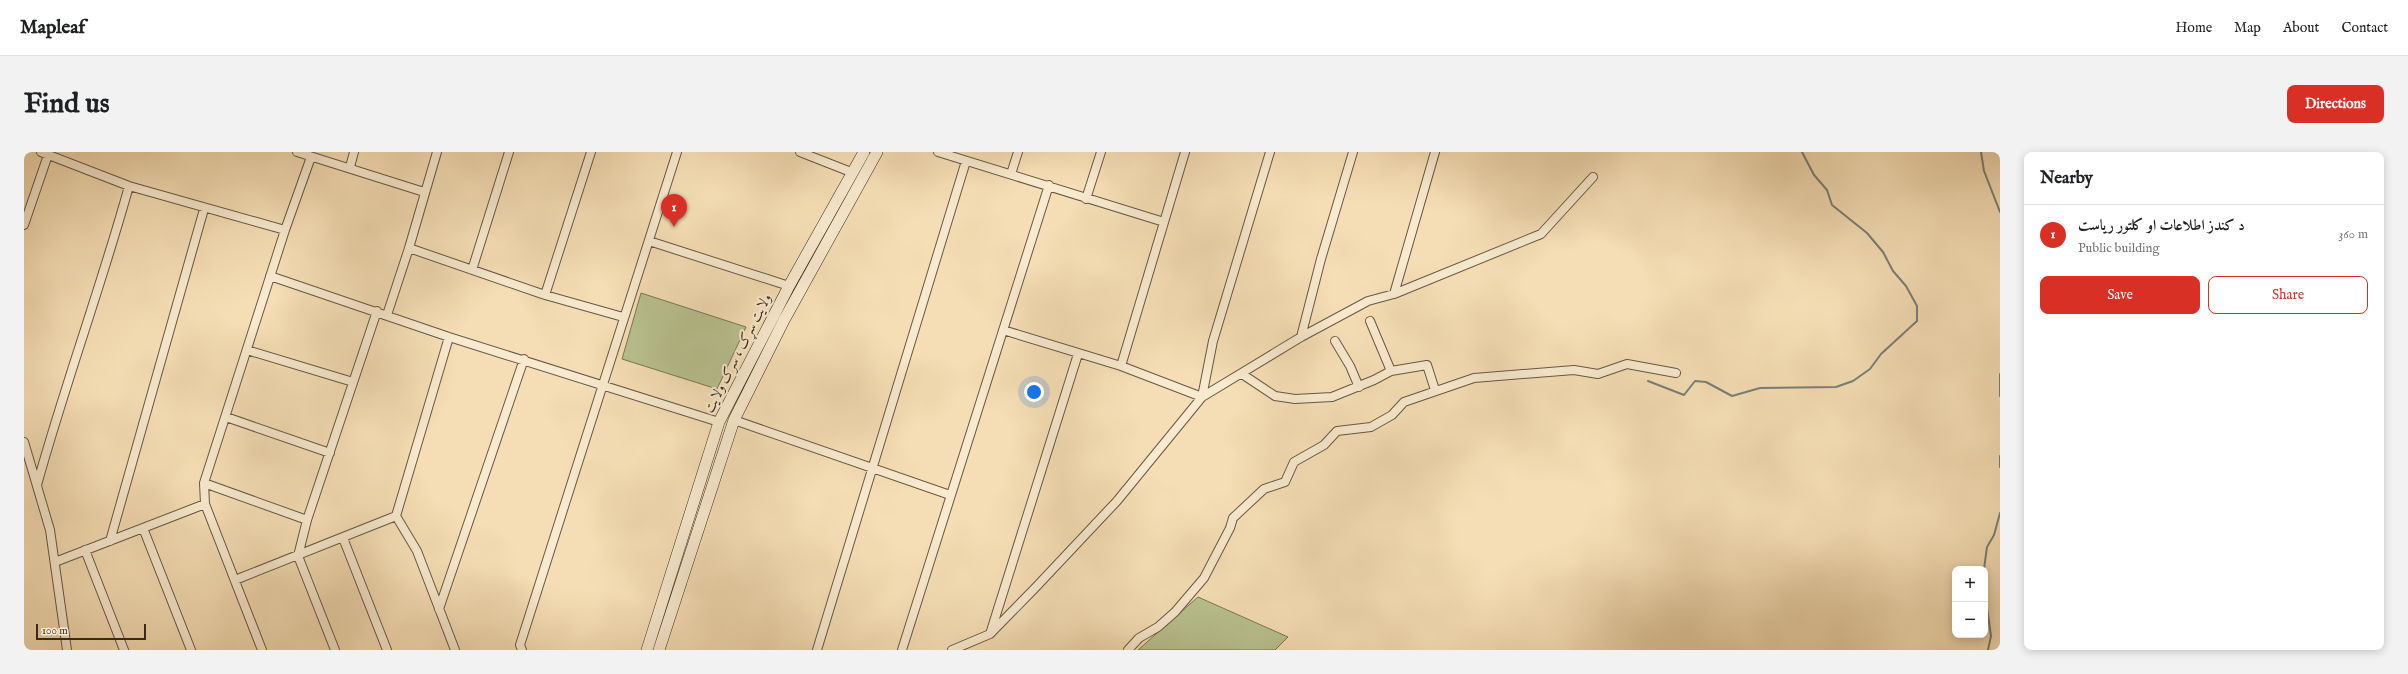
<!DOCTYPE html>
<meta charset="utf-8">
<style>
:root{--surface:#fff;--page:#f2f2f2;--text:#202124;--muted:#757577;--line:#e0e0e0;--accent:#d93025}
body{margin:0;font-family:"IM FELL English",Amiri,serif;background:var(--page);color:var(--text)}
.controls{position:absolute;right:12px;bottom:12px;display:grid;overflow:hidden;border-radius:8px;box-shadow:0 2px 10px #0003}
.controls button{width:36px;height:36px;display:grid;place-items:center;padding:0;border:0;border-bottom:1px solid var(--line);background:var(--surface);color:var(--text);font:20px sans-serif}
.scale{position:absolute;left:12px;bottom:10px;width:110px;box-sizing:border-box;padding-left:4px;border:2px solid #3a2a1b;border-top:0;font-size:11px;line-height:14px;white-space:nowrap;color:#3a2a1b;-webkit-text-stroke:3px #f8eacf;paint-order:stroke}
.you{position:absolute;left:1010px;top:240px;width:14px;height:14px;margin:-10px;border:3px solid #fff;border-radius:50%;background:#1a73e8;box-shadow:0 0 0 6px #1a73e833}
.badge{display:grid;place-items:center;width:26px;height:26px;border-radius:50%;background:var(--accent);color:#fff;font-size:13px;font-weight:700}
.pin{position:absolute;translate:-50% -33px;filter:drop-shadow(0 1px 2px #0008)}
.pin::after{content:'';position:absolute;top:21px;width:14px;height:12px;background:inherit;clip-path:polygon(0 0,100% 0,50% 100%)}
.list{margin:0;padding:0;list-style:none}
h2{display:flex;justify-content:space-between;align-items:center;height:52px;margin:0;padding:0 16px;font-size:17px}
h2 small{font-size:13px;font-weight:400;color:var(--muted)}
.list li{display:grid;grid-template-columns:26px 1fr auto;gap:12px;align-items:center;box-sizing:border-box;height:60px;padding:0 16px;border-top:1px solid var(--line)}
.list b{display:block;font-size:15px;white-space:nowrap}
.list p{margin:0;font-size:13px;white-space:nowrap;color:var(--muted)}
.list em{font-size:13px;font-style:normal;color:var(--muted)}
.actions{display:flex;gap:8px;padding:12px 16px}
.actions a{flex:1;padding:9px 0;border:1px solid var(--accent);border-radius:8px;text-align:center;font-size:14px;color:var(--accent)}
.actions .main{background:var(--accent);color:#fff}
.map{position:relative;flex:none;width:1976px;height:498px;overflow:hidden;border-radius:8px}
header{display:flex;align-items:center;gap:24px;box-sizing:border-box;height:56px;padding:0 20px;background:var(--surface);border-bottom:1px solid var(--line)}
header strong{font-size:19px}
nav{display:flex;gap:22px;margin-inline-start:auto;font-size:14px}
.intro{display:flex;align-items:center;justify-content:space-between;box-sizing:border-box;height:96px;padding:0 24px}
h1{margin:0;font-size:28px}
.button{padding:10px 18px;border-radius:8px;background:var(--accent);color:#fff;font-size:14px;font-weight:700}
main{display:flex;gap:24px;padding:0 24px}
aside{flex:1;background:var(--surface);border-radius:8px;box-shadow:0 2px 10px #0003}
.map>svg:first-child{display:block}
</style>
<header>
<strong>Mapleaf</strong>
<nav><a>Home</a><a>Map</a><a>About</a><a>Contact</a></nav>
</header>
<div class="intro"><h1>Find us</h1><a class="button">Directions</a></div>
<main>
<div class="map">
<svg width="1976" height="498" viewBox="0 0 1976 498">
<rect width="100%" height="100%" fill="#f5deb5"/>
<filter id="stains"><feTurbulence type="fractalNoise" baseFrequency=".005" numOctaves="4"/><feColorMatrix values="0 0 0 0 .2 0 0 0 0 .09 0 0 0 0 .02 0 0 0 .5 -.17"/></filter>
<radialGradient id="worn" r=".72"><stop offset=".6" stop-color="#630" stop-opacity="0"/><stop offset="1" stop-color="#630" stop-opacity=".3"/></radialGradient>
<path fill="#b8c290" stroke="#797656" d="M617,141L722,175L693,237L598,207Z
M1174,445L1264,485L1251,498H1114Z"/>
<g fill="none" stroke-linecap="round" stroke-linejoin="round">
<path stroke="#788079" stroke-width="2" d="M1957,0L1960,19L1976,60
M1976,222V244
M1624,229L1660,243L1671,229L1682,230L1708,244L1736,236L1812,235L1829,229L1846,217L1857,202L1893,169V154L1882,134L1869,119L1859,100L1843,81L1808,53L1803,38L1790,23L1778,0
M1976,304V315
M1960,417L1963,395L1970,383L1976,361
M1961,442L1967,484L1964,498"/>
<g stroke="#695742" stroke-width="10">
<path id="street" d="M17,0L105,34L261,78
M273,0L400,40
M413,0L385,96L521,143L599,165
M776,0L827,20
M914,0L1140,70
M326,15L330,0
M987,22L994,0
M1062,47L1077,0
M0,73L24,3
M625,89L765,134
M448,118L485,0
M246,124L425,185L695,270
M1370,142L1411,0
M521,143L567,0
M363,163L385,96
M1346,169L1367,219
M979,178L1097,214L1178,245L1189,189L1246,0
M425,185L372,364L393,399L431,498
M1277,185L1297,107L1329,0
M1311,189L1326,214L1335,235
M223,198L329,230
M1097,214L1161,0
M1218,222L1251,244L1271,247L1308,245L1350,228L1367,219L1403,213L1411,238
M202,265L306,301
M710,268L926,343
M0,290L26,378L43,498
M180,331L283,368L353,159
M13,333C41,232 77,135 105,34
M283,368L274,404L311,498
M119,376L167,498
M319,386L363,498
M86,389L180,57
M61,398L100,498
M31,410L181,352
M211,428L372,364
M415,457L500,207
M967,479L1054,202
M238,498L181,352L180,331L261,78L287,5
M498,498L496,493L653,0
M793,498L942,9
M878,498L1025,33
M928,498L966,482L1012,435L1093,349L1178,245L1277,185L1344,149L1370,142L1517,82L1569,25
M1104,498L1115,486L1134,475L1151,460L1180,426L1206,376L1209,366L1240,337L1261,330L1270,310L1300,293L1313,279L1347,275L1368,263L1380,250L1450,226L1550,218L1574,222L1603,212L1652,221"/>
</g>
<g stroke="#3a2a1b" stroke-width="12">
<path id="secondary" d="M623,498L695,270L765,134L840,0
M635,498L710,268L760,168L853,0"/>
</g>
<use href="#street" stroke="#f8eacf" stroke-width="8"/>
<use href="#secondary" stroke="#f8eacf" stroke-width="11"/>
</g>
<g text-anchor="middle" stroke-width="4" stroke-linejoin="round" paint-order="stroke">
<g font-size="14" fill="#3a2a1b" stroke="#f8eacf">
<text transform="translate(713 201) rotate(-63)" y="5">ولایت سړک ، سرک ولایت</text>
</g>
</g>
<rect width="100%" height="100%" filter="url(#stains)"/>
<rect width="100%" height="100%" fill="url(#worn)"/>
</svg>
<div class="controls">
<button>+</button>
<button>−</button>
</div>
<div class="scale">100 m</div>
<div class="you"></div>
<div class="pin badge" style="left:650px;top:75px">1</div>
</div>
<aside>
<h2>Nearby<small></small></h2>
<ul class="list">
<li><span class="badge">1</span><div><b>د کندز اطلاعات او کلتور ریاست</b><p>Public building</p></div><em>360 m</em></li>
</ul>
<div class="actions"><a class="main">Save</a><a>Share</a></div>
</aside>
</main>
